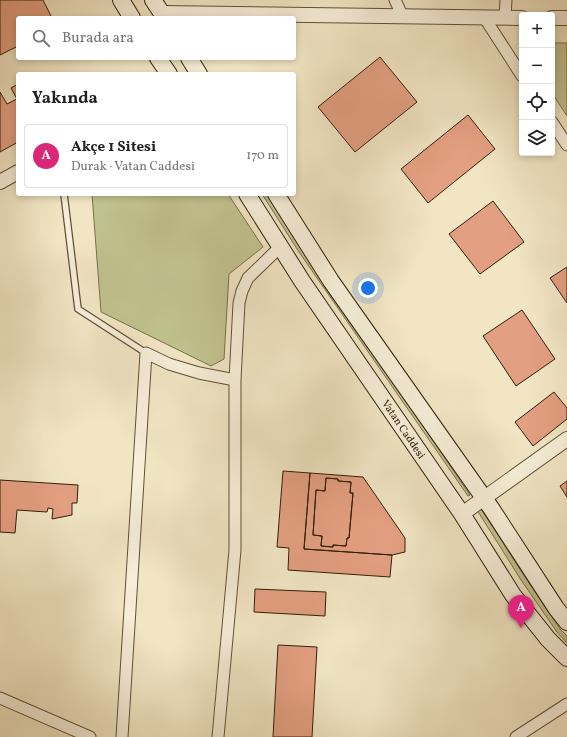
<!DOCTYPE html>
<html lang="tr">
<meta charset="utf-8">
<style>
:root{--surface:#fff;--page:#f2f2f2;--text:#202124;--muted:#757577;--line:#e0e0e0;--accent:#db2777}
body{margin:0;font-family:Vollkorn,serif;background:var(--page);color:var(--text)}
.controls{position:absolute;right:12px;top:12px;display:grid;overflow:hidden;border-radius:4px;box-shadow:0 2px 6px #0003}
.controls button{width:36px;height:36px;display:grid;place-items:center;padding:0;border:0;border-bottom:1px solid var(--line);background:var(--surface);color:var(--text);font:20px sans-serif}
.you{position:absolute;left:368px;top:288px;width:14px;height:14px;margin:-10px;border:3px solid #fff;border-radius:50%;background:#1a73e8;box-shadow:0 0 0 6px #1a73e833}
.badge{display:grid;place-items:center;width:26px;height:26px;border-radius:50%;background:var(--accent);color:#fff;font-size:13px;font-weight:700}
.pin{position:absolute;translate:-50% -33px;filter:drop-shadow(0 1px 2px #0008)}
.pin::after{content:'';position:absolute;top:21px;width:14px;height:12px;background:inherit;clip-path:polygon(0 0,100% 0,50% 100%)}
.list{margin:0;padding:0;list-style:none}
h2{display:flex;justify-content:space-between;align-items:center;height:52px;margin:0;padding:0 16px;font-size:17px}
h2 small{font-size:13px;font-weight:400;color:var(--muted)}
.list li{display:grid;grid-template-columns:26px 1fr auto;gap:12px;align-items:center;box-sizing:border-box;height:64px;margin:0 8px 8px;padding:0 8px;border:1px solid var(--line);border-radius:4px}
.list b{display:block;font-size:15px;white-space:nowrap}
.list p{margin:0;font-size:13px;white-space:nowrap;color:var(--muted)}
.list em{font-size:13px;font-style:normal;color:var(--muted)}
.icon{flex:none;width:22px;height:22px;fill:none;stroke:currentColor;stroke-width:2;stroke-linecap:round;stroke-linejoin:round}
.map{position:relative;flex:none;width:567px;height:737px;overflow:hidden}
.search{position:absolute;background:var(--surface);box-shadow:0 2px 6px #0003;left:16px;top:16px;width:280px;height:44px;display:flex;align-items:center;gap:10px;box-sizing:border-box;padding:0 14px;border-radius:4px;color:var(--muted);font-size:15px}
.panel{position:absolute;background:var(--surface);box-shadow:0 2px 6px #0003;left:16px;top:72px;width:280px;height:124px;border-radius:4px}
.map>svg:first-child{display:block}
</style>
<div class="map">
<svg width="567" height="737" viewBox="0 0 567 737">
<rect width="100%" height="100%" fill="#f1e5c3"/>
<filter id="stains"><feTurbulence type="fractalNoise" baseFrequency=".005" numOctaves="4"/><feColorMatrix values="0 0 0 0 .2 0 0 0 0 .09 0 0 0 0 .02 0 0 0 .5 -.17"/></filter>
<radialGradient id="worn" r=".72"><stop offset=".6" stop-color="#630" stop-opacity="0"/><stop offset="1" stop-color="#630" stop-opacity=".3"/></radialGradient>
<path fill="#c1c28f" stroke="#79704c" d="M552,43H567V116L552,93Z
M92,194H228L263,247L229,274L224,359L211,366L101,312Z
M262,194H267L377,359L470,495L468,496L299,252Z
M481,509L523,574L560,629L567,636V643L557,632L521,580L477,510Z"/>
<path fill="#e39f81" stroke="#311f08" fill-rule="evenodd" d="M0,0H43L52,18H18V46L0,55Z
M380,57L417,102L355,152L318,107Z
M18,84V142L0,152V92L7,104L17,99L11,88Z
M468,115L495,149L428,203L401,169Z
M493,201L524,242L480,274L449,234Z
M567,267V303L550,278Z
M522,310L555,359L516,386L483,336Z
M554,392L567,408V419L533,446L515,422Z
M283,471L310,473L304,549L392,555L390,577L288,570L289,548L277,547Z
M310,473L363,477L405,538V552L392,555L304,549ZM326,478L338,479V481L351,482L350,493H353L349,538H347L346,546L333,545V547L321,546L322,536L313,535L316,490L325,491Z
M326,478L338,479V481L351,482L350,493H353L349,538H347L346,546L333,545V547L321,546L322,536L313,535L316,490L325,491Z
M0,480L78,485L77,503H72V515L52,519L53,509L48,508L47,512L17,510L15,533L0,532Z
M567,481V497L560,486Z
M255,589L326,592L325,616L254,612Z
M278,645L317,647L312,737H273Z"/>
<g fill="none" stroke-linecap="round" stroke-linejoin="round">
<g stroke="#615037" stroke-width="8">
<path id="service" d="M64,194L78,309L146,353"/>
</g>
<g stroke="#615037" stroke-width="13">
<path id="minor" d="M395,0L403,17
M484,17L522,76
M505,18L506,0
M552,122L567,145
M0,698L90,737
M122,737L146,353L169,364L199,373L235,380
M218,737L235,550V380L239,303L242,291L248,278L281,246
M516,737L567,704"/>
</g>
<g stroke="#615037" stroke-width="16">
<path id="tertiary" d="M162,13L522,18
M552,18H567
M0,182L18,172
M462,514L567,439"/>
</g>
<g stroke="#311f08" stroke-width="18">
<path id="secondary" d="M121,0L132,18
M153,0L165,18
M158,58L169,74
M189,58L199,74
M247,194L302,281L462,514L513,595L548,639L567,658
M276,194L331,281L491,508L556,608L567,622"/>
</g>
<use href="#service" stroke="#f6eed8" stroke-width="5.5"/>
<use href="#minor" stroke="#f6eed8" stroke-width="11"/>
<use href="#tertiary" stroke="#f6eed8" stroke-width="14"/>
<use href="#secondary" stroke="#f6eed8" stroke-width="16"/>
</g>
<g text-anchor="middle" stroke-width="3.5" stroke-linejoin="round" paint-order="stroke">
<g font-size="11" fill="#311f08" stroke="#f6eed8">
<text transform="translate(404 429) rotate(56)" y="4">Vatan Caddesi</text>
</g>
</g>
<rect width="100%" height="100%" filter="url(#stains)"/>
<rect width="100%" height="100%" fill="url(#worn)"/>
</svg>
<div class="controls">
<button>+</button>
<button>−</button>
<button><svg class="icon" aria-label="locate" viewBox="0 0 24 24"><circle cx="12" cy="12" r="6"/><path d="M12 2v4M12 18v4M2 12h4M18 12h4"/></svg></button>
<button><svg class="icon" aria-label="layers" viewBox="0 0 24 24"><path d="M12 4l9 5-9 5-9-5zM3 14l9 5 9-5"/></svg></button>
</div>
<div class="you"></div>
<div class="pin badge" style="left:521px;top:628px">A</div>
<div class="search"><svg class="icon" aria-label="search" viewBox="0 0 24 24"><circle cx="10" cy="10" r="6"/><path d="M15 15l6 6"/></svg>Burada ara</div>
<section class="panel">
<h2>Yakında<small></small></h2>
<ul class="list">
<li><span class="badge">A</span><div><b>Akçe 1 Sitesi</b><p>Durak · Vatan Caddesi</p></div><em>170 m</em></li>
</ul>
</section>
</div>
